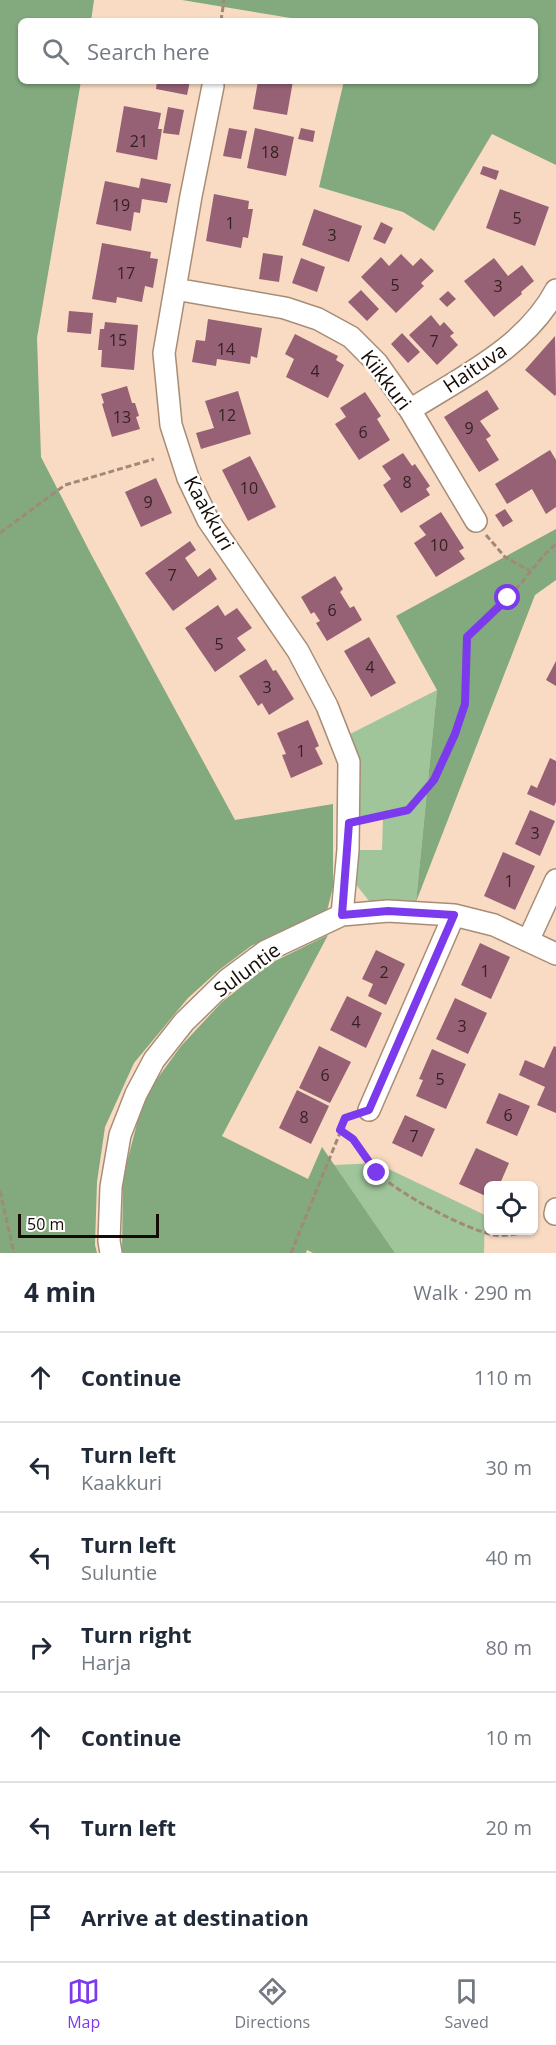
<!DOCTYPE html>
<meta charset="utf-8">
<style>
:root{--surface:#fff;--page:#f2f2f3;--text:#1f2937;--muted:#747a83;--line:#e0e1e3;--accent:#7c3aed}
body{margin:0;font-family:"Open Sans",sans-serif;background:var(--page);color:var(--text)}
.controls{position:absolute;right:18px;bottom:18px;display:grid;overflow:hidden;border-radius:9px;box-shadow:0 2px 4px #0004}
.controls button{width:54px;height:54px;display:grid;place-items:center;padding:0;border:0;border-bottom:2px solid var(--line);background:var(--surface);color:var(--text);font:30px sans-serif}
.scale{position:absolute;left:18px;bottom:15px;width:141px;box-sizing:border-box;padding-left:6px;border:3px solid #160c05;border-top:0;font-size:16px;line-height:21px;white-space:nowrap;color:#160c05;-webkit-text-stroke:4px #fff;paint-order:stroke}
.stop{position:absolute;width:18px;height:18px;margin:-14px;border:4px solid #7c3aed;border-radius:50%;background:#fff}
.stop.end{background:#7c3aed;border-color:#fff;box-shadow:0 2px 6px #0008}
.list{margin:0;padding:0;list-style:none}
h2{display:flex;justify-content:space-between;align-items:center;height:78px;margin:0;padding:0 24px;font-size:26px}
h2 small{font-size:20px;font-weight:400;color:var(--muted)}
.list li{display:grid;grid-template-columns:39px 1fr auto;gap:18px;align-items:center;box-sizing:border-box;height:90px;padding:0 24px;border-top:2px solid var(--line)}
.list b{display:block;font-size:22px;white-space:nowrap}
.list p{margin:0;font-size:20px;white-space:nowrap;color:var(--muted)}
.list em{font-size:20px;font-style:normal;color:var(--muted)}
.icon{flex:none;width:33px;height:33px;fill:none;stroke:currentColor;stroke-width:2;stroke-linecap:round;stroke-linejoin:round}
.map{position:relative;flex:none;width:556px;height:1253px;overflow:hidden}
.search{position:absolute;background:var(--surface);box-shadow:0 2px 4px #0004;left:18px;right:18px;top:18px;height:66px;display:flex;align-items:center;gap:15px;box-sizing:border-box;padding:0 21px;border-radius:9px;color:var(--muted);font-size:22px}
.sheet{height:708px;background:var(--surface)}
nav{display:flex;justify-content:space-around;align-items:center;box-sizing:border-box;height:84px;border-top:2px solid var(--line);background:var(--surface);font-size:16px;color:var(--muted)}
nav a{display:grid;justify-items:center;gap:3px}
nav .on{color:var(--accent)}
.map>svg:first-child{display:block}
</style>
<div class="map">
<svg width="556" height="1253" viewBox="0 0 556 1253">
<rect width="100%" height="100%" fill="#f9dbc3"/>
<path fill="#a0c59b" d="M437,690L416,902L369,901L354,882L356,850H382L383,816H356V760L350,734Z
M376,1163L485,1215L484,1253H395L334,1165Z"/>
<path fill="#83a97e" d="M0,0H94L91,21H21V81H81L37,338L41,457L92,556L235,820L333,804V887L327,911L315,921L274,935L251,946L219,970L188,998L134,1063L105,1127L97,1182L95,1245L97,1253H0Z
M182,0H556V165L492,134L434,231L403,212L319,187L344,81H535V21H309Z
M556,529V580L535,595L416,902L437,690L396,616Z
M328,935L222,1136L308,1179L322,1147L395,1253H313L307,1250L306,1253H122L123,1177L144,1097L181,1046L222,1002L271,963Z"/>
<path fill="#966175" d="M157,81H190L187,95L156,89Z
M258,81H293L287,115L253,109Z
M124,106L161,113L158,129H162L157,160L116,152Z
M168,107L184,110L179,135L163,133Z
M229,128L247,131L241,159L223,156Z
M255,128L294,137L286,176L247,168Z
M301,128L315,131L313,142L298,139Z
M483,166L499,171L496,180L480,174Z
M141,178L171,184L167,203L142,199L140,213L134,212L131,231L96,224L105,181L139,188Z
M500,189L549,207L535,246L486,228Z
M214,194L249,201L248,209H253L248,238L243,237L241,248L206,241Z
M314,209L362,226L349,262L302,245Z
M381,222L393,228L385,244L373,239Z
M102,243L151,252L150,258L158,259L153,288L145,286L142,302L117,297L116,303L92,299Z
M263,253L283,256L279,282L259,279Z
M401,254L413,266L421,258L434,271L421,283L424,286L396,313L361,277L381,257L389,266Z
M301,258L325,267L317,292L292,283Z
M494,258L508,276L522,265L534,281L521,292L522,294L494,317L464,281Z
M361,290L379,309L367,321L348,302Z
M448,291L456,299L447,307L439,299Z
M69,311L93,313L91,334L67,332Z
M431,315L440,326L444,322L454,333L450,336L458,345L437,365L409,335Z
M208,319L262,328L257,358L251,356L250,364L217,359L216,366L192,362L196,340L205,341Z
M105,322L138,325L134,370L101,367L102,350H98L100,329H104Z
M402,333L420,352L408,363L391,344Z
M295,334L338,356L336,360L344,365L328,398L286,377L294,359L285,354Z
M555,336L556,394L555,396L525,370Z
M127,386L132,403H135L139,416L136,417L140,429L112,437L102,404L104,403L101,394Z
M487,390L499,409L480,421L491,436L486,439L499,460L479,472L444,417Z
M238,391L251,434L201,449L196,433L214,428L205,401Z
M365,392L381,416L377,419L390,440L359,460L335,424L346,417L340,408Z
M550,450L556,460V507L546,514L532,489L507,504L495,484Z
M403,453L412,466L415,464L430,486L426,489L430,495L401,513L383,485L391,479L382,466Z
M250,456L276,507L248,521L222,470Z
M156,478L172,513L141,527L125,492Z
M505,509L513,521L503,527L495,515Z
M441,512L464,548L459,551L465,559L436,577L414,543L426,535L419,526Z
M190,541L196,550L185,558L198,577L210,568L217,579L173,611L145,573Z
M335,576L343,589L340,592L350,608L354,606L362,620L327,641L316,623L320,621L314,612L311,614L301,597Z
M218,605L225,616L237,608L252,628L237,638L246,650L215,672L185,628Z
M369,637L396,683L371,697L344,651Z
M266,659L273,671L276,670L294,699L269,715L262,703L258,706L239,676Z
M556,661V686L546,680Z
M308,720L319,746L315,748L323,764L291,778L282,755L286,754L277,733Z
M550,758L556,761V802L554,806L527,794L531,785L537,788Z
M530,810L555,821L540,856L515,844Z
M503,852L535,866L515,910L484,896Z
M480,943L510,957L491,999L461,985Z
M376,950L405,964L386,1005L368,996L373,984L362,979Z
M347,996L382,1013L366,1048L330,1030Z
M455,998L487,1013L468,1054L436,1039Z
M319,1046L351,1062L330,1103L299,1088Z
M554,1046L556,1047V1113L537,1105L545,1087L519,1075L525,1060L544,1068Z
M432,1049L466,1064L446,1109L416,1096L423,1080L419,1079Z
M297,1090L329,1106L311,1144L279,1128Z
M499,1093L530,1106L517,1136L486,1123Z
M405,1115L435,1129L422,1157L392,1143Z
M476,1148L509,1163L499,1186H488V1197L459,1184Z"/>
<g fill="none" stroke-linecap="round" stroke-linejoin="round">
<g stroke="#a88d76" stroke-width="24">
<path id="minor" d="M213,86L191,196L164,353L171,425L188,478L208,520L298,651L327,706L349,762L348,850L342,915
M175,289L285,308L318,319L351,337L377,363L410,410L476,521
M410,410C462,377 526,347 556,290
M528,941L556,880
M369,1110L454,915
M555,1214L556,1209
M111,1253L109,1241L111,1187L120,1135L136,1094L154,1060L184,1022L227,980L266,951L342,915L388,911L454,915L494,925L556,954"/>
</g>
<path stroke="#a08978" stroke-width="3" stroke-dasharray="6 3" stroke-linecap="butt" d="M221,21L224,0
M0,533L65,485L154,459
M486,535L505,557L530,571
M369,819L408,810L434,780L455,734L465,704L467,637L509,598L544,555L556,544
M340,1130C358,1143 363,1157 377,1172C395,1192 468,1231 495,1235C504,1236 519,1235 527,1230
M0,1191L14,1253
M291,1253L346,1118L350,1116"/>
<use href="#minor" stroke="#fff" stroke-width="21"/>
</g>
<g fill="none" stroke-linecap="round" stroke-linejoin="round">
<path stroke="#7c3aed" stroke-width="8" d="M377,1173L353,1139L340,1130L345,1118L369,1110L454,915L388,911L342,915L349,823L408,810L434,780L455,734L465,704L467,637L508,598"/>
</g>
<g text-anchor="middle" stroke-width="5" stroke-linejoin="round" paint-order="stroke">
<g font-size="16" fill="#362121">
<text x="139" y="147">21</text>
<text x="270" y="158">18</text>
<text x="121" y="211">19</text>
<text x="517" y="224">5</text>
<text x="230" y="229">1</text>
<text x="332" y="241">3</text>
<text x="126" y="279">17</text>
<text x="395" y="291">5</text>
<text x="498" y="292">3</text>
<text x="118" y="346">15</text>
<text x="434" y="347">7</text>
<text x="226" y="355">14</text>
<text x="315" y="377">4</text>
<text x="227" y="421">12</text>
<text x="122" y="423">13</text>
<text x="469" y="434">9</text>
<text x="363" y="438">6</text>
<text x="407" y="488">8</text>
<text x="249" y="494">10</text>
<text x="148" y="508">9</text>
<text x="439" y="551">10</text>
<text x="172" y="581">7</text>
<text x="332" y="616">6</text>
<text x="219" y="650">5</text>
<text x="370" y="673">4</text>
<text x="267" y="693">3</text>
<text x="301" y="757">1</text>
<text x="535" y="839">3</text>
<text x="509" y="887">1</text>
<text x="485" y="977">1</text>
<text x="384" y="978">2</text>
<text x="356" y="1028">4</text>
<text x="462" y="1032">3</text>
<text x="325" y="1081">6</text>
<text x="440" y="1085">5</text>
<text x="508" y="1121">6</text>
<text x="304" y="1123">8</text>
<text x="414" y="1142">7</text>
</g>
<g font-size="20" fill="#160c05" stroke="#fff">
<text transform="translate(475 368) rotate(-34)" y="7">Haituva</text>
<text transform="translate(386 380) rotate(53)" y="7">Kiikkuri</text>
<text transform="translate(209 513) rotate(61)" y="7">Kaakkuri</text>
<text transform="translate(247 970) rotate(-36)" y="7">Suluntie</text>
</g>
</g>
</svg>
<div class="controls">
<button><svg class="icon" aria-label="locate" viewBox="0 0 24 24"><circle cx="12" cy="12" r="6"/><path d="M12 2v4M12 18v4M2 12h4M18 12h4"/></svg></button>
</div>
<div class="scale">50 m</div>
<div class="stop" style="left:508px;top:598px"></div>
<div class="stop end" style="left:377px;top:1173px"></div>
<div class="search"><svg class="icon" aria-label="search" viewBox="0 0 24 24"><circle cx="10" cy="10" r="6"/><path d="M15 15l6 6"/></svg>Search here</div>
</div>
<section class="sheet">
<h2>4 min<small>Walk · 290 m</small></h2>
<ul class="list">
<li><svg class="icon" aria-label="ahead" viewBox="0 0 24 24"><path d="M12 20V5M6 11l6-6 6 6"/></svg><div><b>Continue</b></div><em>110 m</em></li>
<li><svg class="icon" aria-label="left" viewBox="0 0 24 24"><path d="M17 20v-9H6M10 6l-5 5 5 5"/></svg><div><b>Turn left</b><p>Kaakkuri</p></div><em>30 m</em></li>
<li><svg class="icon" aria-label="left" viewBox="0 0 24 24"><path d="M17 20v-9H6M10 6l-5 5 5 5"/></svg><div><b>Turn left</b><p>Suluntie</p></div><em>40 m</em></li>
<li><svg class="icon" aria-label="right" viewBox="0 0 24 24"><path d="M7 20v-9h11M14 6l5 5-5 5"/></svg><div><b>Turn right</b><p>Harja</p></div><em>80 m</em></li>
<li><svg class="icon" aria-label="ahead" viewBox="0 0 24 24"><path d="M12 20V5M6 11l6-6 6 6"/></svg><div><b>Continue</b></div><em>10 m</em></li>
<li><svg class="icon" aria-label="left" viewBox="0 0 24 24"><path d="M17 20v-9H6M10 6l-5 5 5 5"/></svg><div><b>Turn left</b></div><em>20 m</em></li>
<li><svg class="icon" aria-label="arrive" viewBox="0 0 24 24"><path d="M6 21V4h12l-3 4 3 4H6"/></svg><div><b>Arrive at destination</b></div></li>
</ul>
</section>
<nav>
<a class="on"><svg class="icon" aria-label="map" viewBox="0 0 24 24"><path d="M3 6l6-2 6 2 6-2v14l-6 2-6-2-6 2zM9 4v14M15 6v14"/></svg>Map</a>
<a><svg class="icon" aria-label="directions" viewBox="0 0 24 24"><path d="M12 3l9 9-9 9-9-9zM9 14v-3h6M13 9l2 2-2 2"/></svg>Directions</a>
<a><svg class="icon" aria-label="saved" viewBox="0 0 24 24"><path d="M7 4h10v16l-5-4-5 4z"/></svg>Saved</a>
</nav>
